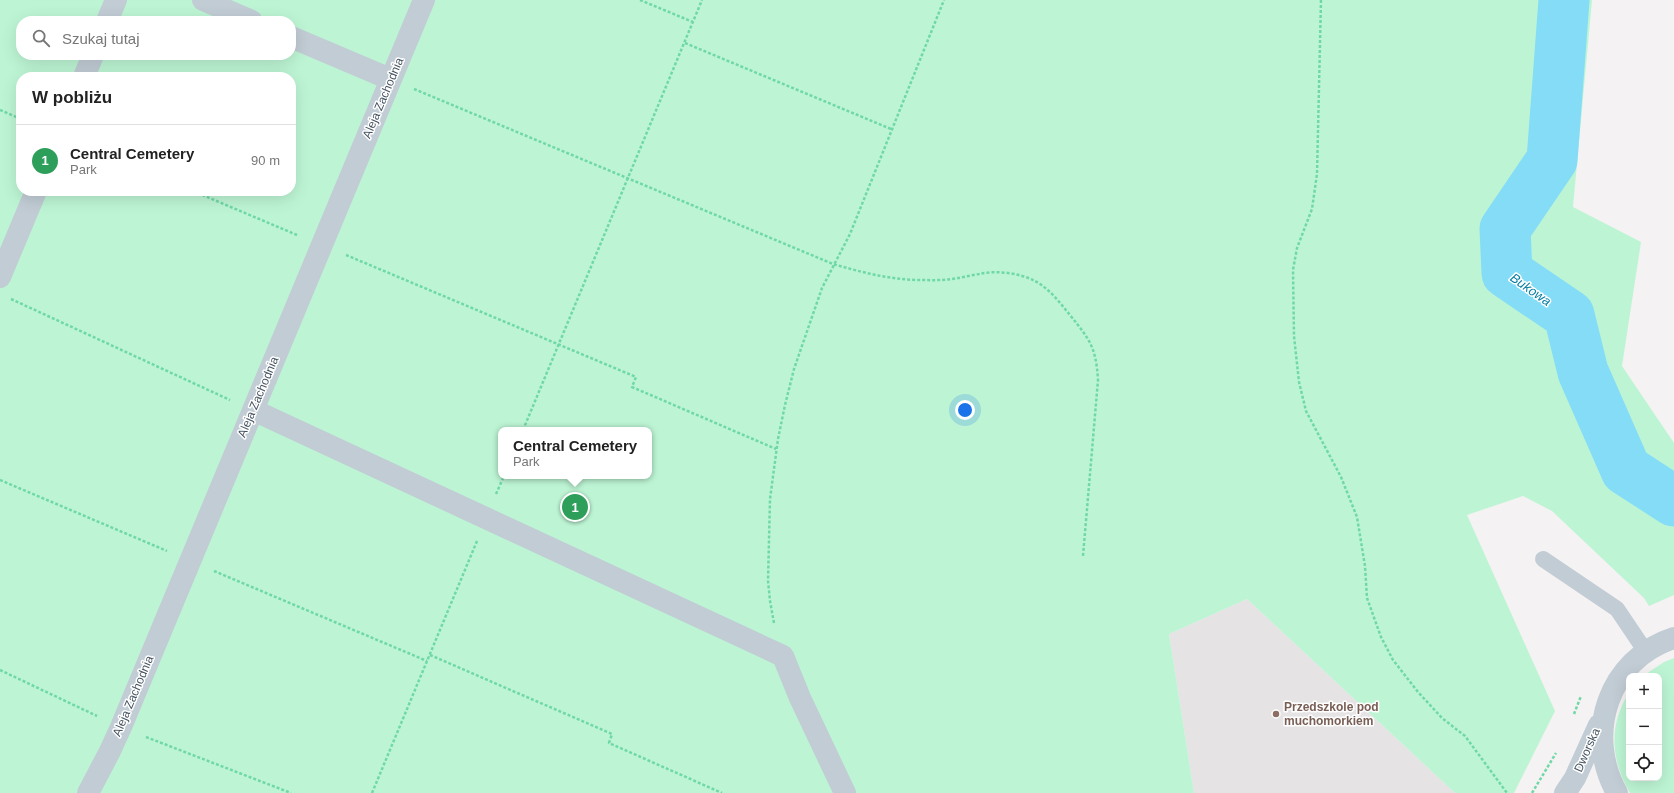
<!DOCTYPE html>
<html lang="pl">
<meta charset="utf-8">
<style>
:root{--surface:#fff;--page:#f2f2f2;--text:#222;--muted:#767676;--line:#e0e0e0;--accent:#056afb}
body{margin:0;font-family:Arial,sans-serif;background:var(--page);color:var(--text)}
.controls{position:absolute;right:12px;bottom:12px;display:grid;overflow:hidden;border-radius:8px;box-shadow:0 4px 16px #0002}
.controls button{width:36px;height:36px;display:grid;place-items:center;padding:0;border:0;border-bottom:1px solid var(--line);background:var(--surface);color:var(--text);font:20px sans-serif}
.you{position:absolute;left:965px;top:410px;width:14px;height:14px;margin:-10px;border:3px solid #fff;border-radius:50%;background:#1a73e8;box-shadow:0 0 0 6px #1a73e833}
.badge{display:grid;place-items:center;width:26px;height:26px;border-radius:50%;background:var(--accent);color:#fff;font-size:13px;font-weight:700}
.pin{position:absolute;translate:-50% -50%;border:2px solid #fff;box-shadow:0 1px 4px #0006}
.popup{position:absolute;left:498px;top:427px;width:154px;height:52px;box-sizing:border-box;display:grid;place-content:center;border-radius:8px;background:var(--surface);filter:drop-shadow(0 1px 3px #0005);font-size:13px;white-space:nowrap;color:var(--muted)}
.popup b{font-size:15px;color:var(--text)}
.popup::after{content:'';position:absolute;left:50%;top:100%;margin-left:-8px;border:8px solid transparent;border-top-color:var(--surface)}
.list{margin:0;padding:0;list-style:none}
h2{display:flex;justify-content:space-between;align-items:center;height:52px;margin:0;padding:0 16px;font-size:17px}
h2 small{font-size:13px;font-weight:400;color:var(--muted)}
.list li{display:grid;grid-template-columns:26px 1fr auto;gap:12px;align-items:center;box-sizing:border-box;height:72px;padding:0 16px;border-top:1px solid var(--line)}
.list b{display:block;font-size:15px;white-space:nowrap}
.list p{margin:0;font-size:13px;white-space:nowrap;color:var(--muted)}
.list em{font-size:13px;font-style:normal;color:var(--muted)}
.icon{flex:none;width:22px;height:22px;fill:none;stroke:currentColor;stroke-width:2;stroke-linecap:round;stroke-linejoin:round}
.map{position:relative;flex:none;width:1674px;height:793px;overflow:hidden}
.search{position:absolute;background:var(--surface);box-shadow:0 4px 16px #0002;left:16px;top:16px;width:280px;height:44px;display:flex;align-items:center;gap:10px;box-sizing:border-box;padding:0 14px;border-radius:16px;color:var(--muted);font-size:15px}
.panel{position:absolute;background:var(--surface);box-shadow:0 4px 16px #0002;left:16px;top:72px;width:280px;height:124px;border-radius:16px}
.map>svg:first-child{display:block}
</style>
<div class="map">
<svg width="1674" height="793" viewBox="0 0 1674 793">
<rect width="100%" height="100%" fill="#f4f2f2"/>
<path fill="#e5e3e4" d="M1247,599L1455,793H1194L1169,634Z"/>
<path fill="#bdf5d4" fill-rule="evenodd" d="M0,0H1592L1573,207L1641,242L1622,366L1674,443V595L1649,606L1644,598L1552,511L1523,496L1467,515L1555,711L1514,793H1455L1247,599L1169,634L1194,793H0ZM21,21H291V55H21ZM21,77H291V191H21ZM501,430H649V476H501Z
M1674,658V793H1630C1611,761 1608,725 1629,693V778H1659V676H1643L1664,662Z"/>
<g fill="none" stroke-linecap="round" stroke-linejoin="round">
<path stroke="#85dcf7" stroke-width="51" d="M1564,0L1552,160L1505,229L1507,273L1569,315L1583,372L1626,470L1674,501"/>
<path stroke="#70d8a7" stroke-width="2.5" stroke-dasharray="3 2" stroke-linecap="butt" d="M640,0L693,22
M1321,0L1317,174L1312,209L1297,248L1293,270L1294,336L1299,382L1306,411L1341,477L1357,517L1365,566L1367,598L1381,637L1393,660L1418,692L1442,718L1465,736L1507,793
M685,43L891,129
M414,89L833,264C861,272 887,279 916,280C930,280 944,281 958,278C965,277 972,275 979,274C996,270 1020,273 1035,281C1050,289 1060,303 1070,315C1090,340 1096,347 1098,380L1083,556
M0,110L21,119
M193,191L297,235
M346,255L636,377L632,387L776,449
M11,299L230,400
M523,430L702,0
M0,480L167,551
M496,494L504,476
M214,571L427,661
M774,623L770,601L768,581L770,499L778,439L785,405L794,369L822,288L850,234L944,0
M430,655L612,734L609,743L722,793
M0,670L97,716
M1574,714L1581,696
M146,737L291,793
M372,793L477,541
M1532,793L1556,753"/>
<path stroke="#c1ccd5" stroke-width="16" d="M1543,559L1617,609L1646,652"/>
<path stroke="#c1ccd5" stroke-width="22" d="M203,0L252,21
M107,21L116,0
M291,37L390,79
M84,77L93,55
M0,277L36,191
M253,410L783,656L800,698L845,793
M88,793L110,751L121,727L424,0
M1565,793L1575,778L1599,725
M1617,793C1584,734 1608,659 1674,638"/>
</g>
<circle fill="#8d6e63" stroke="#fff" stroke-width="1.5" cx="1276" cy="714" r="4"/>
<g text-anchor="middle" stroke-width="3" stroke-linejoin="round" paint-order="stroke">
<g font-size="12" fill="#475562" stroke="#fff">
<text transform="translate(383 98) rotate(-67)" y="4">Aleja Zachodnia</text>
<text transform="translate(258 397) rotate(-67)" y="4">Aleja Zachodnia</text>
<text transform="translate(133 696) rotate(-67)" y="4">Aleja Zachodnia</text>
<text transform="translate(1587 750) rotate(-66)" y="4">Dworska</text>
</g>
<g font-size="12" font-weight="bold" fill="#785e54" stroke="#fff" text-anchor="start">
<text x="1284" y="711">Przedszkole pod<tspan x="1284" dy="14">muchomorkiem</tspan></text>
</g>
<g font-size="13" font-style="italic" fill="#037da2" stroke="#fff">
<text transform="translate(1531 289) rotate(35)" y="5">Bukowa</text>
</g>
</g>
</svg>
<div class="controls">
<button>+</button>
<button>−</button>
<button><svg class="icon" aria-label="locate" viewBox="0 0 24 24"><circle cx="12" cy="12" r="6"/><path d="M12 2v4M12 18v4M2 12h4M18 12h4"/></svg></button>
</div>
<div class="you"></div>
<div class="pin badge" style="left:575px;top:507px;background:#2e9e5b">1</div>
<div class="popup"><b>Central Cemetery</b>Park</div>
<div class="search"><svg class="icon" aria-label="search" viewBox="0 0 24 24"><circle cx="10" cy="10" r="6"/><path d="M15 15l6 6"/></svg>Szukaj tutaj</div>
<section class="panel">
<h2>W pobliżu<small></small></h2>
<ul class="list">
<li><span class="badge" style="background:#2e9e5b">1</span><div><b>Central Cemetery</b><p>Park</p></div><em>90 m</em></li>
</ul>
</section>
</div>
